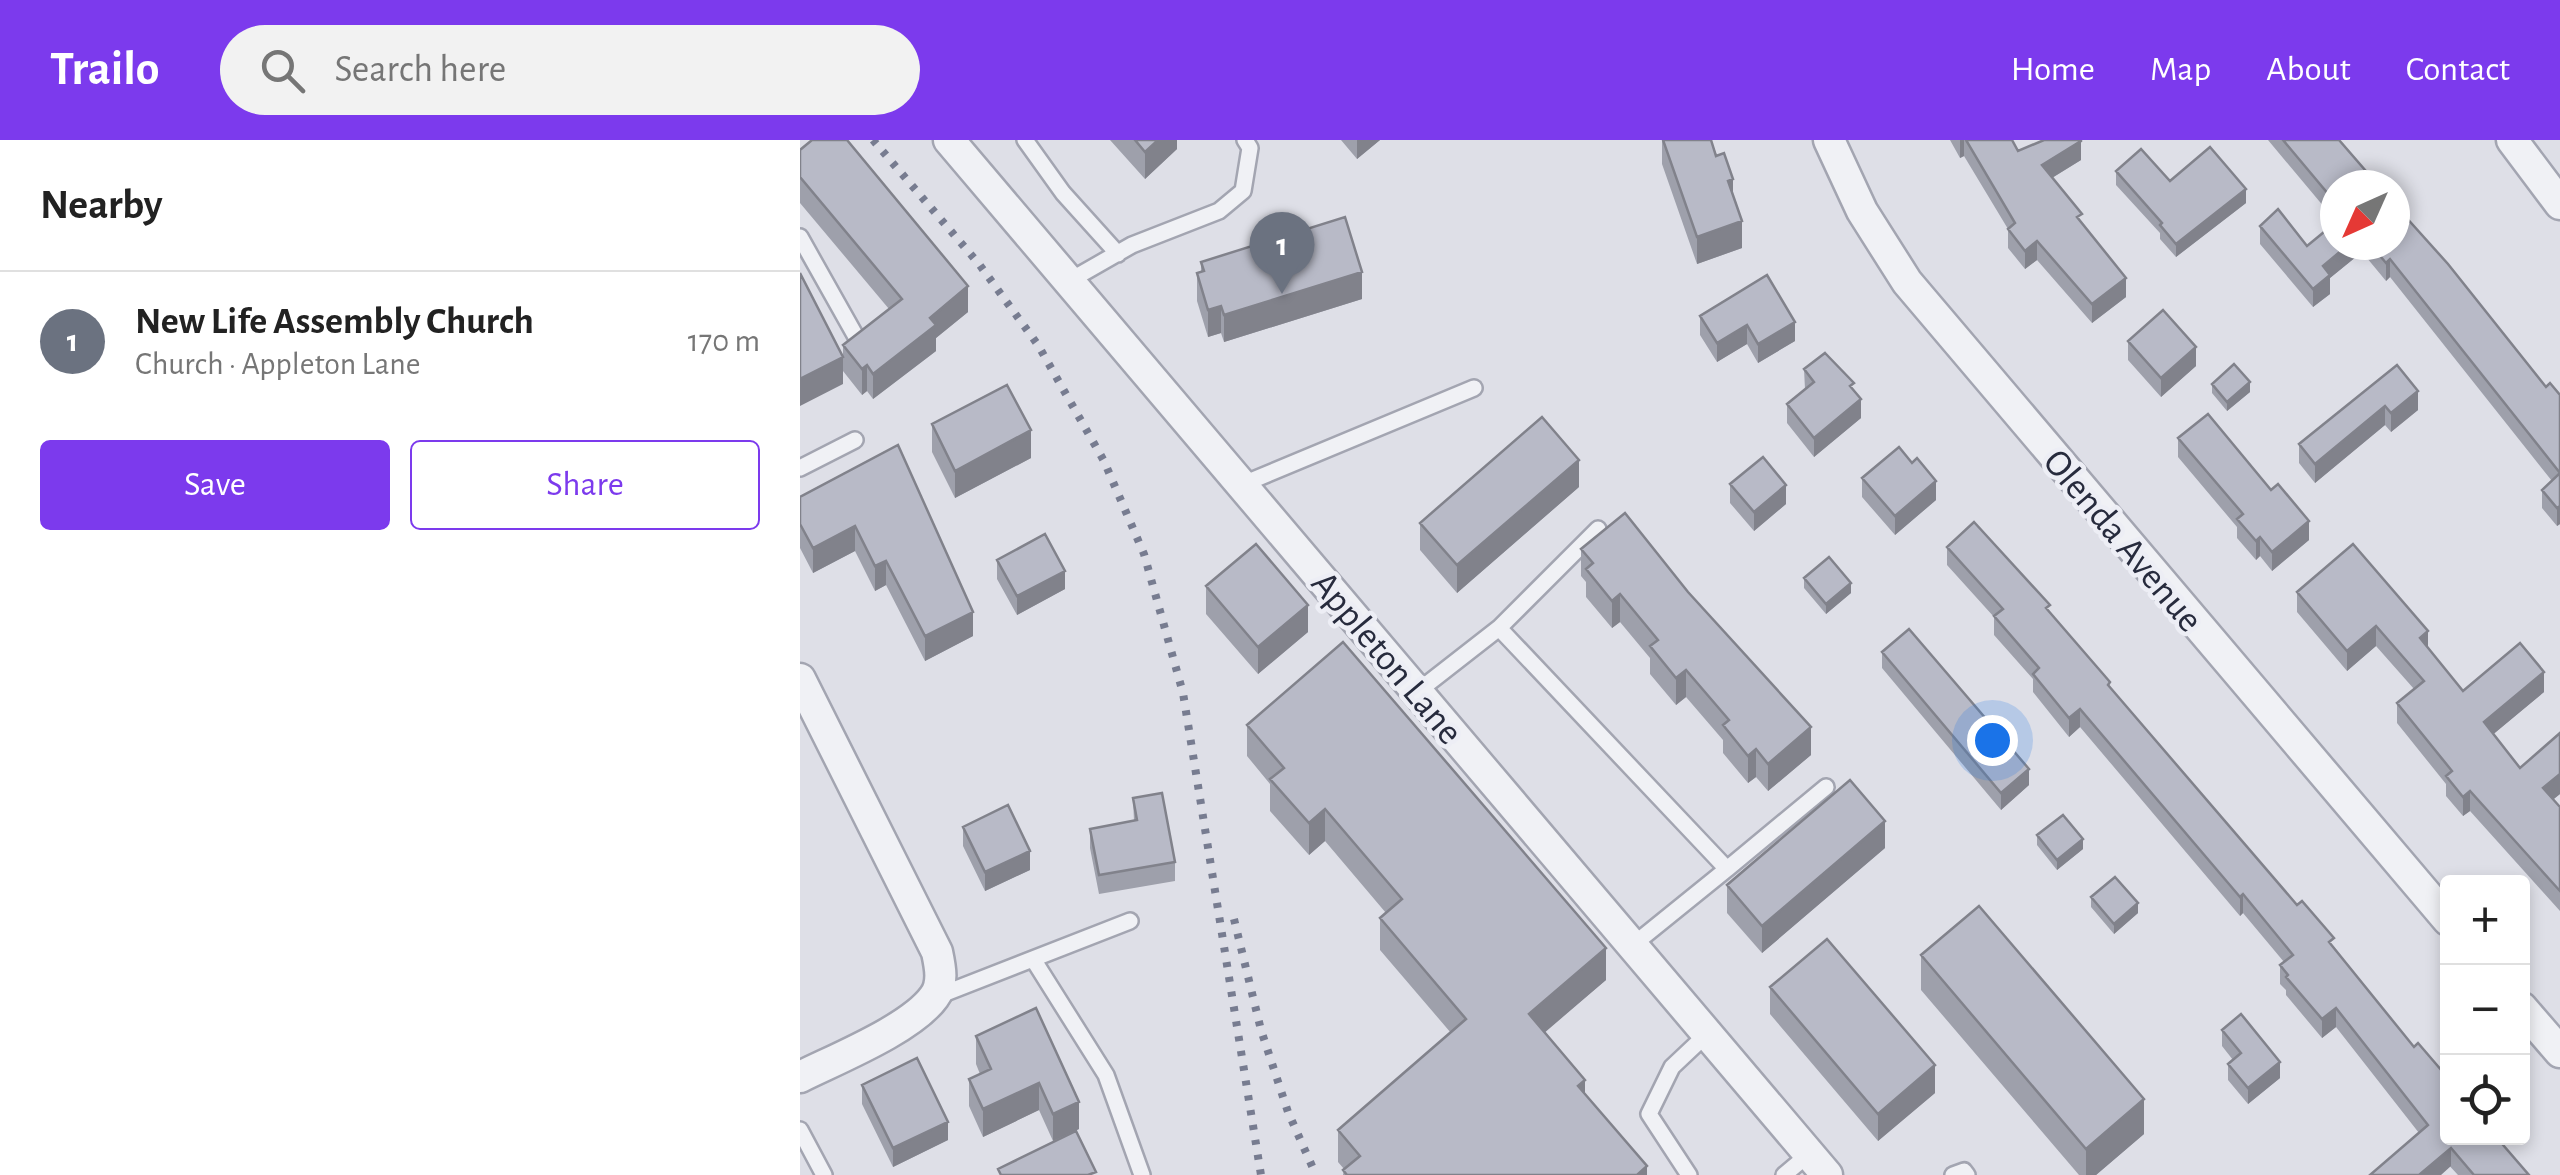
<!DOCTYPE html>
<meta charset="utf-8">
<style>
:root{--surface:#fff;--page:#f2f2f2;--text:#222;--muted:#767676;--line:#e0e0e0;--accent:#7c3aed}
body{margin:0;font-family:"Alegreya Sans",sans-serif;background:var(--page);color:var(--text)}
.controls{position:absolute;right:30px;bottom:30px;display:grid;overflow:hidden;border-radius:10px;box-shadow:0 5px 15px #0003}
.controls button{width:90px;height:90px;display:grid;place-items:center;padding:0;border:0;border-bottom:2px solid var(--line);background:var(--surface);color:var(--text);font:50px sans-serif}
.compass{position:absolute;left:1520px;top:30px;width:90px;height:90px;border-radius:50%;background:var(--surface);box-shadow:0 5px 15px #0003;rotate:225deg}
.you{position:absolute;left:1192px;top:600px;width:35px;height:35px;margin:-25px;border:8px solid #fff;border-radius:50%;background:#1a73e8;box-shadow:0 0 0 15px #1a73e833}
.badge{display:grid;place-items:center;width:65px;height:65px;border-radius:50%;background:var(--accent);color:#fff;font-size:32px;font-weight:700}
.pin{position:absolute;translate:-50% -82px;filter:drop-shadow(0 2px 5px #0008)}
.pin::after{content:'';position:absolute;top:52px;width:35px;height:30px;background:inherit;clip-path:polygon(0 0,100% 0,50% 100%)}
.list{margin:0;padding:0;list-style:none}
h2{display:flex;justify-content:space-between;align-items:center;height:130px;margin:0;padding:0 40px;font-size:42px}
h2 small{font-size:32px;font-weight:400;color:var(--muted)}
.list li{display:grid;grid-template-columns:65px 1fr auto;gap:30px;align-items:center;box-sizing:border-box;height:140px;padding:0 40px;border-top:2px solid var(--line)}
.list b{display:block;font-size:38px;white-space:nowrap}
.list p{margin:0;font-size:32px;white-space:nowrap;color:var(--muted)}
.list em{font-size:32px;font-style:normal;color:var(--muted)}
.actions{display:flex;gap:20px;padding:30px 40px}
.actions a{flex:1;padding:22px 0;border:2px solid var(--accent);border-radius:10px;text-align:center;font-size:35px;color:var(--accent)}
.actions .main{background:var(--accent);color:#fff}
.icon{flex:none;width:55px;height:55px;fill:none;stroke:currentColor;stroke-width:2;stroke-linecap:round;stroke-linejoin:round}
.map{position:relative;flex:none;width:1760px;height:1035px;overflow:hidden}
header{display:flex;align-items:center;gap:60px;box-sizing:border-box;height:140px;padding:0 50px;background:var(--accent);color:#fff}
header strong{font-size:48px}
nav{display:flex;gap:55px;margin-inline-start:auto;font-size:35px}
.search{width:700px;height:90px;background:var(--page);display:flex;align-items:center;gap:25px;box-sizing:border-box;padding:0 35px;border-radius:55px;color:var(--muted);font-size:38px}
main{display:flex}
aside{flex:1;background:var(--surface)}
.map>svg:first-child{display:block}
</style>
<header>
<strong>Trailo</strong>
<div class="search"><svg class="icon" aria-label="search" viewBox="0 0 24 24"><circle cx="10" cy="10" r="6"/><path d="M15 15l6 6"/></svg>Search here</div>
<nav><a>Home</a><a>Map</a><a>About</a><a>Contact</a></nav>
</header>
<main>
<aside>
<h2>Nearby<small></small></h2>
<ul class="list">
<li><span class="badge" style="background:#6b7280">1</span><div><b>New Life Assembly Church</b><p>Church · Appleton Lane</p></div><em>170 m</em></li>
</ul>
<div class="actions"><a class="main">Save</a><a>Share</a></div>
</aside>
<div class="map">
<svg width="1760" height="1035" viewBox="0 0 1760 1035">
<rect width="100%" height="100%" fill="#dedfe7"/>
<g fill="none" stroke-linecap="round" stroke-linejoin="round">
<g stroke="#a3a5b1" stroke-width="20">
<path id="lane" d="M225,0L263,53L318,114
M0,97L59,202
M269,141L332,105L419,71L443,51L450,8L445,0
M0,328L55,300
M441,345L674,248
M699,488L798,389
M617,552L699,488L927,729L833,805
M927,729L1026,647
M233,819L306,935L342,1035
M138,856L330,781
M0,990L24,1035
M889,1035L849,974L872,927L907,894
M984,1035L1009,1014
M1153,1035L1164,1031L1167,1035"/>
</g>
<g stroke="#a3a5b1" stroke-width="35">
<path id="street" d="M149,0L1027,1035
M1029,0L1062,71L1107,142L1648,780
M1712,0L1760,64
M0,539L137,812C140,826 144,844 134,857C111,889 36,919 0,937
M1722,868L1760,912"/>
</g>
<use href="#lane" stroke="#f0f1f5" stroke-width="15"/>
<use href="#street" stroke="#f0f1f5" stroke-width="30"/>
<path stroke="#777c90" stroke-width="8" stroke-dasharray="5 10" stroke-linecap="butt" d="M73,0L179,124L238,205L304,321L344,414L383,553L461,1035
M434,779L461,890L488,972L516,1035"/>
</g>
<path fill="#9ea0ab" d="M310,0H377V9L345,39Z
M541,0H580L557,19Z
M862,0H911L933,56L942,108L897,124L862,24Z
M1150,0H1212L1218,11L1281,20L1252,38L1282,83L1326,157L1292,183L1237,120L1225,129L1208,108V89L1164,16L1160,18Z
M1468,0H1539L1535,45V80Z
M0,10L168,172L136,198V211L73,259L67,251L62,255L43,231V244V205L89,169L0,63Z
M1316,31L1370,41L1446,63L1376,117L1360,99V93L1316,45Z
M1460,86L1507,106L1595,105L1746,247L1760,255V384L1757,386L1742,368V350L1752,341L1590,137L1586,141L1562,112L1530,138V154L1513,167L1460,104Z
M401,122L562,159L424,202L421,193L408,197L397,161V133L401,132Z
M967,135L995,201L958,223L947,204L917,222L900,195V176Z
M1328,201L1396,226L1361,257L1328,220Z
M1597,225L1618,270L1591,292L1585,285L1515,343L1499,323V304Z
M1004,229L1054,250L1061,278L1014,317L987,283V264L1005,249Z
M1412,244L1450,252L1427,271L1412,253Z
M132,284L231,318L155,358L132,312Z
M1378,298L1509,400L1472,431L1460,416L1456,420L1437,398V387L1378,317Z
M98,305L173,496L125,521L86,445L75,451L55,411L13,433L0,408V357Z
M1062,338L1136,360L1095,395L1062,357Z
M930,344L986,364L954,391L930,363Z
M779,347L657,453L620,410V383Z
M1147,407L1250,472L1310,547L1534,807L1614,907L1729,1035H1658L1619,993L1536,887L1522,898L1486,855V850L1480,844V825L1484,822L1443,773L1440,776L1280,587L1269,597L1233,552V539L1194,495V477L1147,425Z
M781,409L1011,615L968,651L956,637L948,643L923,613V600L886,557L876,565L850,534V518L820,482L812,488L786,457V442L781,436Z
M197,420L265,449L217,475L197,439Z
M1004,438L1051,453L1026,474L1004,448Z
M406,446L508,492L458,534L406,474Z
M1497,452L1628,508L1663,551L1744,552L1693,594L1720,628L1760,593V654L1753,659L1760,667V771L1670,671L1663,676L1646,656V644L1597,583V563L1614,549L1576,506L1547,531L1497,472Z
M1082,512L1229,645L1201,670L1082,528Z
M447,585L806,840L744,892L785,955L847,1035H543L544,1029L538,1022V990L651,893L580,810V778L586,773L525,701L509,715L470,671V644L447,616Z
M333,658L375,722V741L299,754L290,708V689L334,681Z
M163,687L230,730L185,751L163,706Z
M1237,695L1283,709L1257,730L1237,705Z
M1085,708L962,813L927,773V745Z
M1291,757L1338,773L1314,794L1291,767Z
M1121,815L1344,994L1296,1035H1279L1121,850Z
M970,847L1135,953L1078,1001L970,874Z
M236,868L279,989L253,1001L239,970L183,997L169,966V939L180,934L176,924V896Z
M1422,890L1480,938L1448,964L1428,940V924L1433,920L1422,906Z
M62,945L148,1000L93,1027L62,964Z"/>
<path fill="#81828b" d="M358,0H377V9L345,39V12Z
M557,0H580L557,19Z
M1160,0H1164V16L1160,18Z
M1281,1V20L1242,44V25Z
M933,39V66L928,41Z
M1446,49V63L1376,117V104Z
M942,81V108L897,124V97Z
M1237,101V120L1225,129V111Z
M1548,105H1562V112L1530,138V154L1513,167V149L1523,126Z
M1590,119V137L1586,141V123Z
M562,132V159L424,202V175Z
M1326,138V157L1292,183V164Z
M168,146V172L136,198V211L73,259V234L130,178Z
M421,166V193L408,197V170Z
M995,182V201L958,223V204Z
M947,185V204L917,222V203Z
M1396,207V226L1361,257V238Z
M43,217V244L0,266V239Z
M67,225V251L62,255V229Z
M1450,242V252L1427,271V262Z
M1618,251V270L1591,292V273Z
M1061,259V278L1014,317V298Z
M1585,266V285L1515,343V324Z
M231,290V318L155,358V331Z
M779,320V347L657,453V425Z
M1136,341V360L1095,395V376Z
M986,345V364L954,391V372Z
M1760,366V384L1757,386V368Z
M1509,381V400L1472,431V412Z
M55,386V411L13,433V408Z
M1460,397V416L1456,420V401Z
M86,421V445L75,451V426Z
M265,431V449L217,475V456Z
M1051,443V453L1026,474V464Z
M820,454V482L812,488V461Z
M508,465V492L458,534V507Z
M173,472V496L125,521V496Z
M1576,486V506L1547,531V511Z
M1628,491V511L1620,498Z
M886,530V557L876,565V538Z
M1744,532V552L1684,602V582Z
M1280,569V587L1269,597V578Z
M1011,587V615L968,651V624Z
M956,609V637L948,643V616Z
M1229,629V645L1201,670V653Z
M1760,634V654L1743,668V648Z
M1670,651V671L1663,676V657Z
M525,669V701L509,715V683Z
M1085,681V708L962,813V786Z
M1283,699V709L1257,730V720Z
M230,711V730L185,751V732Z
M1443,754V773L1440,776V757Z
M1338,763V773L1314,794V784Z
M806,808V840L729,906V874Z
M1536,868V887L1522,898V879Z
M1480,922V938L1448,964V948Z
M1135,925V953L1078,1001V974Z
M785,940V972L778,946Z
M239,943V970L183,997V969Z
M1344,959V994L1296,1035H1286V1009Z
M279,962V989L253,1001V974Z
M148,982V1000L93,1027V1008Z
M1651,1008V1026L1641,1035H1619Z
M847,1026V1035H837Z"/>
<path fill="#b8bac7" stroke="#81828b" stroke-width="2.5" d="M12,0H47L168,146L130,178L136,185L73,234L67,225L62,229L43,205L102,159L0,37V10Z
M335,0H358L345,12Z
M863,0H911L916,16L924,13L933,39L928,41L942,81L897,97Z
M1166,0H1212L1218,11L1244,0H1281V1L1242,25L1282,74L1277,77L1326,138L1292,164L1237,101L1225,111L1208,89L1215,83Z
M1483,0H1539L1578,45H1535V62Z
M1410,7L1446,49L1376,104L1360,85L1362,83L1316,31L1341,9L1370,41Z
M1595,65L1648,124L1746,247L1750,243L1760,255V333L1590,119L1586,123L1571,105H1595Z
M1478,69L1507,106L1535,83V105H1548L1523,126L1530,135L1513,149L1460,86Z
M545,77L562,132L424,175L421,166L408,170L397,133L404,131L401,122Z
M0,133L43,217L0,239Z
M967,135L995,182L958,204L947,185L917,203L900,176Z
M1363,170L1396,207L1361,238L1328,201Z
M1025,213L1054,243L1050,246L1061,259L1014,298L987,264L1014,242L1004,229Z
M1434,224L1450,242L1427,262L1412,244Z
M1597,225L1618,251L1591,273L1585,266L1515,324L1499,304Z
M207,245L231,290L155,331L132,284Z
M1408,274L1471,350L1478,344L1509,381L1472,412L1460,397L1456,401L1437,379L1443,374L1378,298Z
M742,277L779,320L657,425L620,383Z
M98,305L173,472L125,496L86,421L75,426L55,386L13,408L0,384V357Z
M1099,307L1112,323L1117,318L1136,341L1095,376L1062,338Z
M963,317L986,345L954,372L930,344Z
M1760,333V366L1757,368L1742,350Z
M825,373L888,452L1011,587L968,624L956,609L948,616L923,585L929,580L886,530L876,538L850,506L858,500L820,454L812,461L786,429L793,423L781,409Z
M1174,382L1250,465L1246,468L1310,542L1308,545L1497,765L1502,761L1534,798L1529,802L1614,907L1618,903L1648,938V998H1697L1729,1035H1674L1651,1008L1619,1035H1570L1628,985L1536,868L1522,879L1486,837L1488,835L1480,825L1493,815L1443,754L1440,757L1280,569L1269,578L1233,534L1239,528L1194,476L1203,469L1147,407Z
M245,394L265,431L217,456L197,420Z
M456,404L508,465L458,507L406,446Z
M1553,404L1628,491L1620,498L1663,551L1720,503L1744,532L1684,582L1720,628L1760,593V634L1743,648L1760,667V751L1670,651L1663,657L1646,636L1652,631L1597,563L1624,541L1576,486L1547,511L1497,452Z
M1029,417L1051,443L1026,464L1004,438Z
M1109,489L1229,629L1201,653L1082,512Z
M543,502L806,808L729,874L785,940L778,946L847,1026L837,1035H547L543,1030L560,1016L538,990L666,879L580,778L602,759L525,669L509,683L470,639L484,628L447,585Z
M1050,640L1085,681L962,786L927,745Z
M362,653L375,722L299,735L290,689L337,680L333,658Z
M208,665L230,711L185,732L163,687Z
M1263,675L1283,699L1257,720L1237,695Z
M1315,737L1338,763L1314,784L1291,757Z
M1179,766L1344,959L1286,1009L1121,815Z
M1027,799L1135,925L1078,974L970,847Z
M236,868L279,962L253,974L239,943L183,969L169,939L191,929L176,896Z
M1441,874L1480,922L1448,948L1428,924L1441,913L1422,890Z
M117,918L148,982L93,1008L62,945Z
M276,991L296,1032L288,1035H201L198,1029Z"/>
<g text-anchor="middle" stroke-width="9" stroke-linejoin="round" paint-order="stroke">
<g font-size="38" fill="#272b3d" stroke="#edeef5">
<text transform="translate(1324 400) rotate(50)" y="13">Olenda Avenue</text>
<text transform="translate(588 517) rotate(50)" y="13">Appleton Lane</text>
</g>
</g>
</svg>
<div class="controls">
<button>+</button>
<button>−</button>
<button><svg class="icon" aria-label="locate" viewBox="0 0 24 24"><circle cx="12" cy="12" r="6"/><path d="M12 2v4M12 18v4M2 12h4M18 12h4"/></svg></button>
</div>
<svg class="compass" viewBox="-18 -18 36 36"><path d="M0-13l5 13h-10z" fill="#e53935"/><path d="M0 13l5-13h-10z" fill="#767676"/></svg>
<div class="you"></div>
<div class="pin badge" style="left:482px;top:154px;background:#6b7280">1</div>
</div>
</main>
